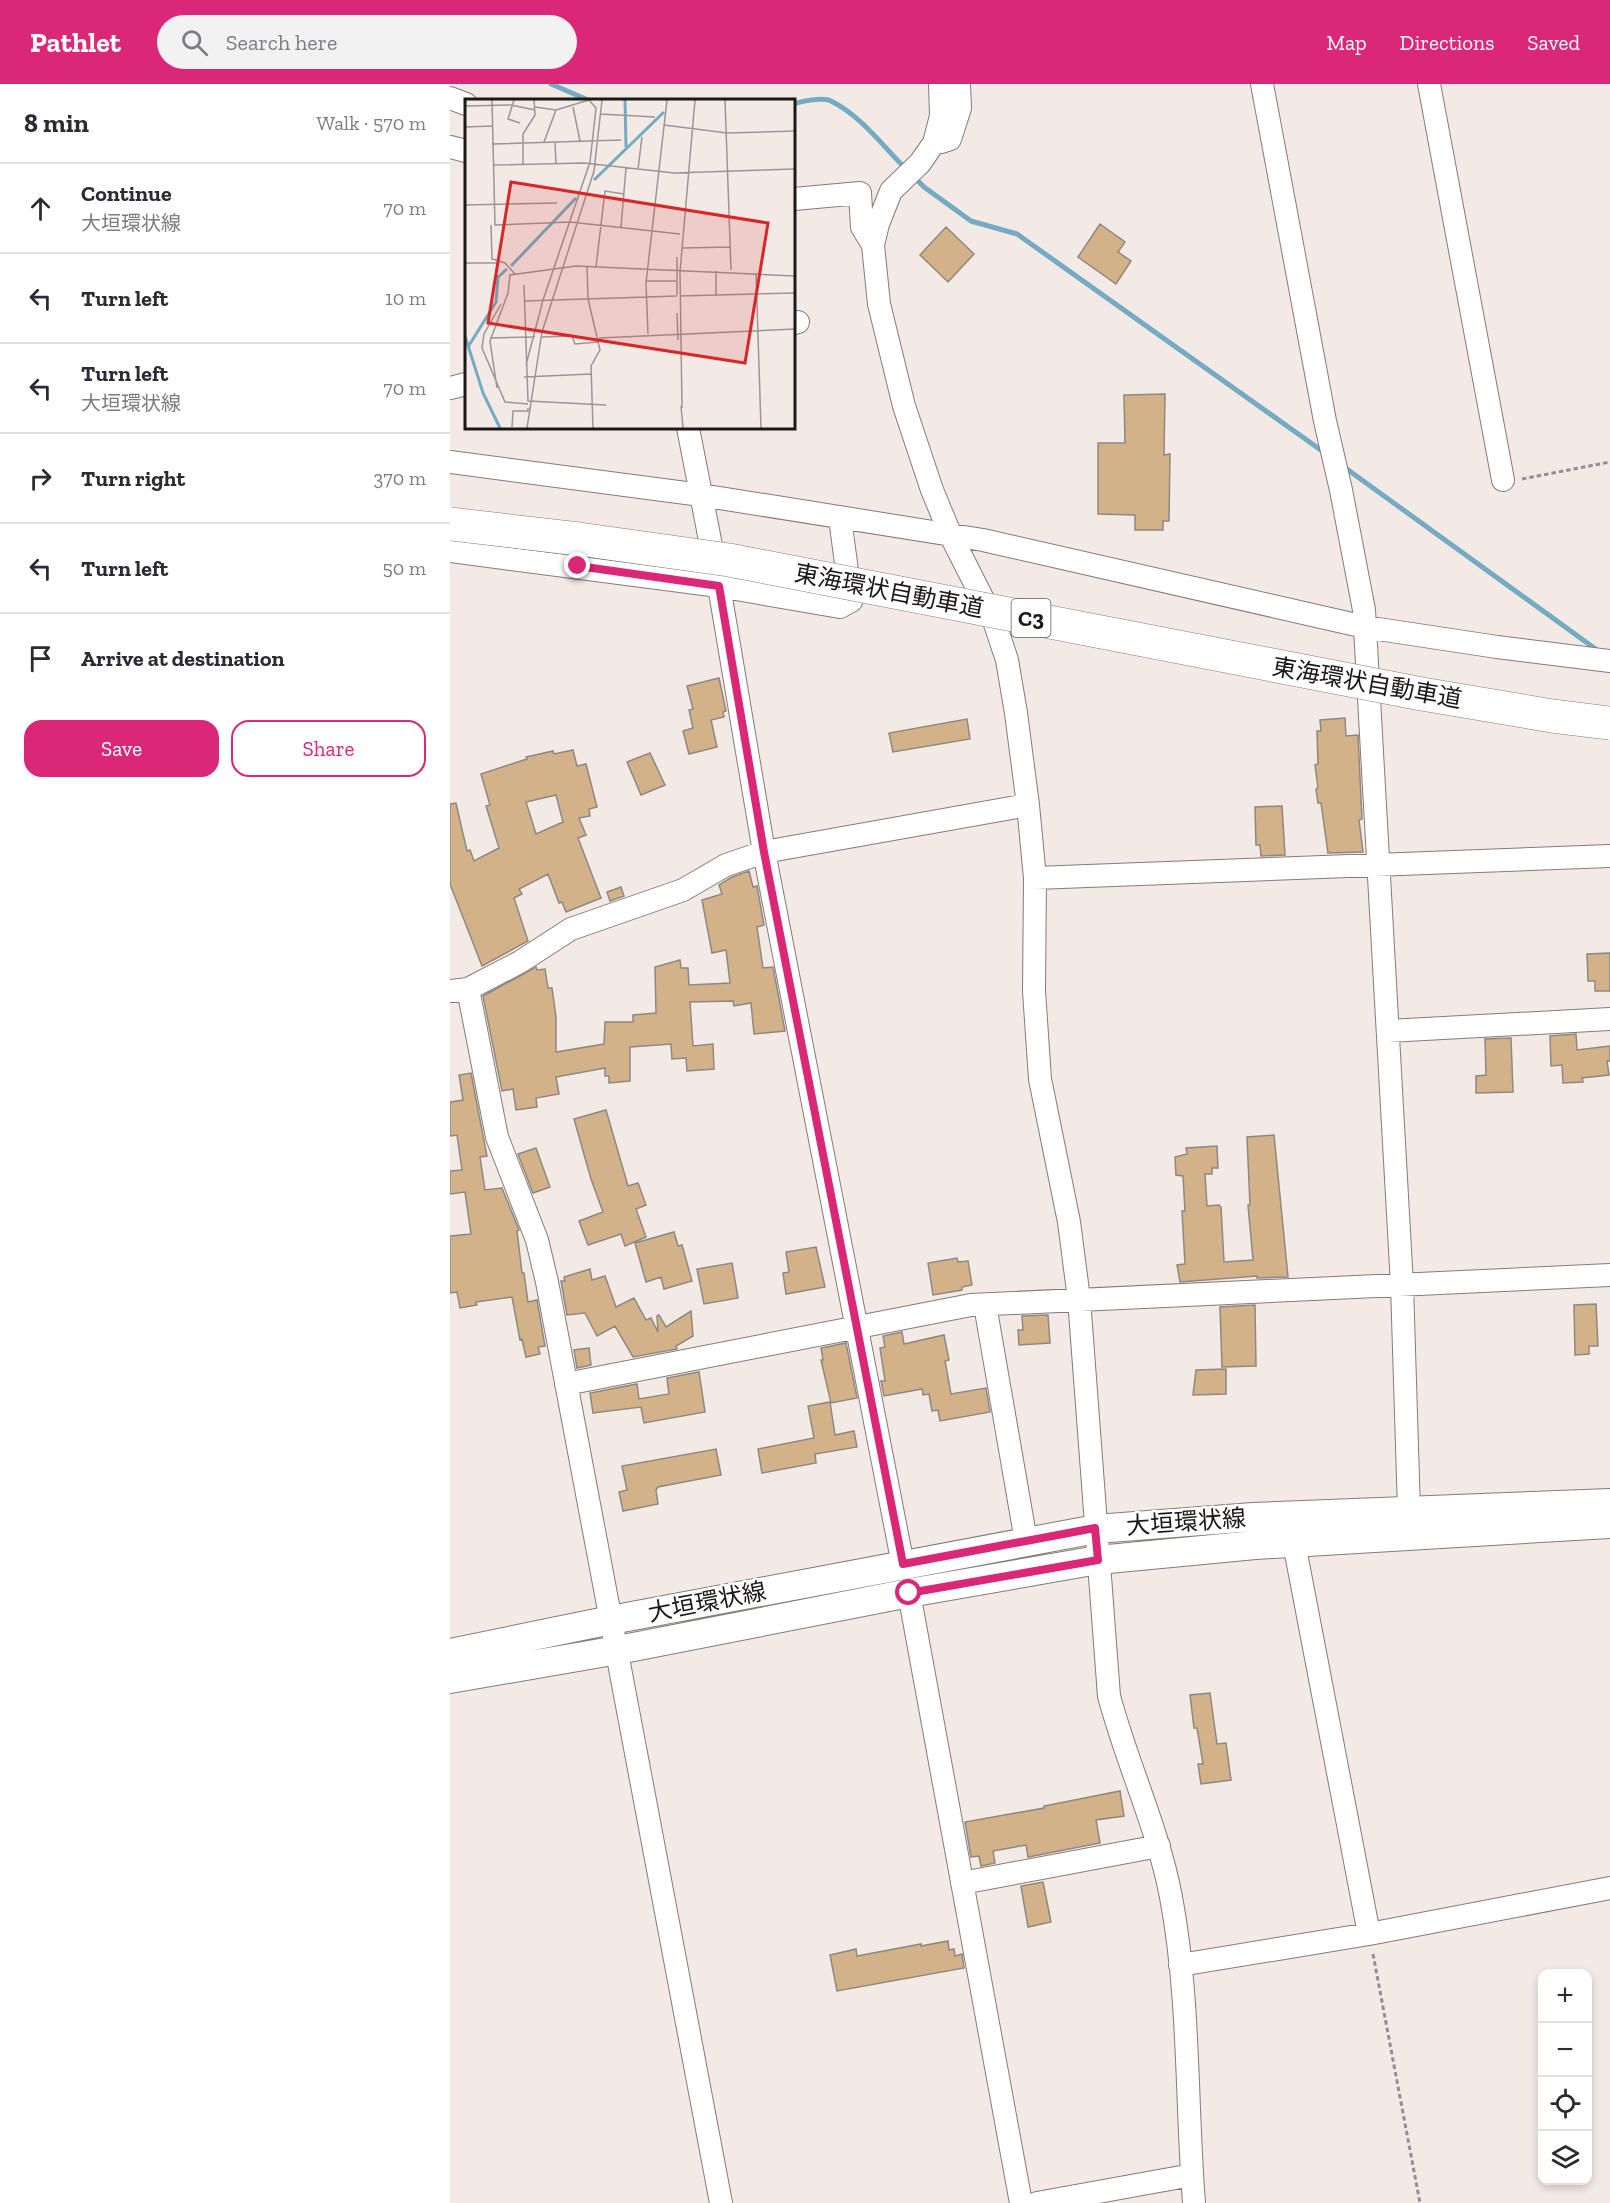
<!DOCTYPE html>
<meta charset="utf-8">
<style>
:root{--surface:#fff;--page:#f2f2f3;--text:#2b2b33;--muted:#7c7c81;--line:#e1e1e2;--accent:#db2777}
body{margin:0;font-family:"Zilla Slab","Noto Sans JP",serif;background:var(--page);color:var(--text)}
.controls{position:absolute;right:18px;bottom:18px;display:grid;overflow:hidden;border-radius:12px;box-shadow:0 3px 9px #0003}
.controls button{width:54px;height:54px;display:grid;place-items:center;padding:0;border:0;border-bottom:2px solid var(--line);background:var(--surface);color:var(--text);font:30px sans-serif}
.stop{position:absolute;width:18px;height:18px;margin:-14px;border:4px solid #db2777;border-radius:50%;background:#fff}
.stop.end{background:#db2777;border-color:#fff;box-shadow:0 2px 6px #0008}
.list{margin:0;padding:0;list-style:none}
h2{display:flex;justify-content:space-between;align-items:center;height:78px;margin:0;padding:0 24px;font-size:26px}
h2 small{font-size:20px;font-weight:400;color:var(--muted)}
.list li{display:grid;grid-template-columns:39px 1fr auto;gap:18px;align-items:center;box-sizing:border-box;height:90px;padding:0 24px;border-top:2px solid var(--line)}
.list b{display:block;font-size:22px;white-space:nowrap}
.list p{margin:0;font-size:20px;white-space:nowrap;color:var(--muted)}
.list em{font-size:20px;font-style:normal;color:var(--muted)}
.actions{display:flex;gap:12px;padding:18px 24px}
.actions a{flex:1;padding:14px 0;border:2px solid var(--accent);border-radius:18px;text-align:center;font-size:21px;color:var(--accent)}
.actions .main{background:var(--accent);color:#fff}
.icon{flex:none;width:33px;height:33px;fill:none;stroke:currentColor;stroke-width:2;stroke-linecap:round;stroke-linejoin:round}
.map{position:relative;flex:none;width:1160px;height:2119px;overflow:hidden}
header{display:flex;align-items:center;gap:36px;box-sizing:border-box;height:84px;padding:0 30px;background:var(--accent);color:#fff}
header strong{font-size:28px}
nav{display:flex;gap:33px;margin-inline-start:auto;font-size:21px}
.search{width:420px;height:54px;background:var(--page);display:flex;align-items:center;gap:15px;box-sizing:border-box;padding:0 21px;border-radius:33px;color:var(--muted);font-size:22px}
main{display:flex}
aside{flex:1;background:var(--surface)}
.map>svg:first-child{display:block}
</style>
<header>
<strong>Pathlet</strong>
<div class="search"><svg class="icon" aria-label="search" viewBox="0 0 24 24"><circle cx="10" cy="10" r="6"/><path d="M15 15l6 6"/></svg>Search here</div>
<nav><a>Map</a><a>Directions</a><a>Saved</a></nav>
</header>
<main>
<aside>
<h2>8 min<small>Walk · 570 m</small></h2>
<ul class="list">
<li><svg class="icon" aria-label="ahead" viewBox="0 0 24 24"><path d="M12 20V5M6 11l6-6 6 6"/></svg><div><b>Continue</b><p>大垣環状線</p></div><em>70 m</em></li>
<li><svg class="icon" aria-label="left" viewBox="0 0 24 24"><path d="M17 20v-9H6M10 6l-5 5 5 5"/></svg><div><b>Turn left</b></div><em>10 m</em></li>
<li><svg class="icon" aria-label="left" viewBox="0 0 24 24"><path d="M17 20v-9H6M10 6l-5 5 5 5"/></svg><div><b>Turn left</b><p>大垣環状線</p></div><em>70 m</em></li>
<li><svg class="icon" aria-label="right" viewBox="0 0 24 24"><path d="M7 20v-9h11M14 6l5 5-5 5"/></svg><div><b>Turn right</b></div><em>370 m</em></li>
<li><svg class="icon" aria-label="left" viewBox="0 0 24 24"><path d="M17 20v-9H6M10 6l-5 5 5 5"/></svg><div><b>Turn left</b></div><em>50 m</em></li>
<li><svg class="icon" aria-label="arrive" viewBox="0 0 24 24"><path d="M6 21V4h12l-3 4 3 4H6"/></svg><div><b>Arrive at destination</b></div></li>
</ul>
<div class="actions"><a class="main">Save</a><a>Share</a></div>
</aside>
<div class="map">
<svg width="1160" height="2119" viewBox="0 0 1160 2119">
<rect width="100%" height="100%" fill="#f3e9e5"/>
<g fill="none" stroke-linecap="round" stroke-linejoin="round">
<path stroke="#75abc2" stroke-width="5" d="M101,0L138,16
M344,20C352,17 372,13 381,17C410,31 433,62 455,84
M464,93L474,103L521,137L567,150L875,369
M894,383L1147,566"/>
</g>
<path fill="#d3b28a" stroke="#8e8881" stroke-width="1.5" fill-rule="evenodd" d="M650,140L675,158L668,168L681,177L666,200L628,173Z
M496,143L524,170L498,198L470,171Z
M715,310L714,371L720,370L719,437H713V446H685V431L648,430V359H675L674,311Z
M269,594L276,627L273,628L274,633L261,636L267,663L239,670L233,647L243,644L239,626L243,625L237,602Z
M895,634L896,652L908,651L912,735L909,736L913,768L878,769L871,719H868L866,705L868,704L865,681L868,680L867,647H871L870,636Z
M517,635L520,655L443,668L439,649Z
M123,666L127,682L136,680L147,723L139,725L140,732L129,734L136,751L128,754L151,814L116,828L112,818L109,819L98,790L69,805L72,810L64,814L78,857L32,882L0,800V720L6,719L17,767L20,766L24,777L49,764L36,722L40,721L31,690L77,675L76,673L103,667L104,670ZM106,711L113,738L86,750L76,718Z
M200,669L215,701L191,711L177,678Z
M832,722L835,771L811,772L810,761H806L805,723Z
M299,787L303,803L307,802L314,841L307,843L313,884L323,883L335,947L304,950L301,919L284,922L283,917L240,918L243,962L263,960L264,985L237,987L236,974L222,975L221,960L180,963V997L159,999V992H155V984L106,993L109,1010L86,1014L87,1023L66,1026L63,1005L52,1007L33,912L86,883L87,886L95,885L98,904H102L106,933V968L154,960L155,938H183V931L206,929L205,883L230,876L231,884H238L239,901L280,899L276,866L262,869L252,816L272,810L269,801L282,793Z
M171,803L174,812L160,817L157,808Z
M1160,869V907H1145V897H1138L1137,870Z
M1126,950L1127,966L1160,962V977H1157L1159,991L1132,994L1133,998L1113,999L1112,981L1101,982L1100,952Z
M1061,954L1063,1008L1026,1009V992L1036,991L1035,955Z
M21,989L37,1072L30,1073L35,1106L52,1104L69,1146L67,1147L72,1189H74L78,1218L87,1216L95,1262L88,1263L90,1270L76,1273L72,1255L70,1256L62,1213L26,1218L27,1221L10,1224L7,1208L0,1209V1152L21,1150L15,1108L0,1110V1087L12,1086L7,1051L0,1052V1018L13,1016L9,991Z
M156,1026L178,1102L188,1099L196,1121L186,1125L196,1153L175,1162L171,1150L138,1161L129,1137L153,1128L141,1095L124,1035Z
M824,1051L838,1193L807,1194V1192L730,1198L727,1181L735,1180L732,1127H735L733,1092L726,1091L725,1073L737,1070L736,1064L767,1062L768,1084H762V1090H755L757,1122L769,1121L771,1123L774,1178L803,1176L798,1121H800L797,1053Z
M86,1064L100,1103L83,1109L68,1070Z
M224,1148L228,1162L232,1161L242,1197L214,1205L211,1193L196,1198L185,1159Z
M366,1163L375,1203L336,1210L333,1189L339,1188L336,1168Z
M507,1174L508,1178L518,1177L522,1201L512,1203V1206L483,1211L478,1179Z
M282,1179L288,1214L254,1220L247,1185Z
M140,1185L142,1196L155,1192L166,1223L184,1214L196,1236L201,1234L208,1248L207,1232L209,1231L216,1243L241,1227L243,1252L226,1262L227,1265L183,1273L165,1242L147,1252L135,1229L117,1231L111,1197H115L114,1193Z
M1146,1220L1148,1262H1139V1270L1125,1271L1124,1221Z
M805,1221L806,1282L772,1283L770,1223Z
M598,1231L600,1259L569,1261L568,1246H573L572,1232Z
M452,1248L454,1260L494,1251L499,1276L495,1277L501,1310L536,1304L540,1328L490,1337L488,1326L482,1327L479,1310L473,1311L472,1305L434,1312L431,1297H435L430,1264L435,1263L433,1252Z
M396,1259L407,1314L381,1319L371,1276H373L371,1264Z
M139,1264L141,1281L127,1284L124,1266Z
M776,1285V1310L743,1311L746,1286Z
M249,1288L255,1328L194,1339L191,1323L143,1329L140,1309L187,1300L189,1315L219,1310L217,1294Z
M380,1318L385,1351L404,1347L407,1363L365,1370L366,1379L312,1389L308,1365L364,1354L358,1322Z
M266,1365L271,1391L208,1403L206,1406L208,1420L173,1427L169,1408L177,1406L172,1382Z
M760,1609L767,1660L776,1659L781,1696L751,1700L748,1680H753L747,1644H744L740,1611Z
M670,1707L674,1732L646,1736L650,1759L578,1773L576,1761L543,1767L545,1779L531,1782L529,1772L521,1773L515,1738L594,1724V1722Z
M593,1798L601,1838L578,1843L571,1802Z
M498,1857L499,1866L504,1865L505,1872L512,1870L514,1884L387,1907L380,1871L406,1865L407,1872L471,1860V1862Z"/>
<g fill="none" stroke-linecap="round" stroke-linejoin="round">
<g stroke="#857b78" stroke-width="24">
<path id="minor" d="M490,0L491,32L484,59L470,79L441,107L428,140L423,161L429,220L454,322L482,406L501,452L544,537L557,576L566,629L578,721L585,794L584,907L590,995L619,1138L629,1215L659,1612C677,1680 708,1744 721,1813C740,1914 736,2018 744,2119
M812,0L875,337L891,406L914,526L952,1201L959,1427
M979,0L1053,396
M0,14L16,20
M491,58L500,55L510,24L509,0
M0,63L16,67
M344,115L410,109L412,143L423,161
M344,239L348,238
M0,304L16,300
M238,344L269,502L314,768L453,1481
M0,378L251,411L533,456L915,543L1047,563L1160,577
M0,467L269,502L390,523L401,517L390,434
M585,794L1160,772
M18,905L47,1053L87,1156L97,1198L271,2119
M0,907L18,905L70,878L121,845L233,806L276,781L314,768L578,721
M938,947L1160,935
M535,1221L576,1457
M116,1300L521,1221L1160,1191
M844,1459L919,1850
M459,1509L571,2119
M512,1799L709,1762
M730,1881L919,1850L1160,1804
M587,2119L742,2091"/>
</g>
<g stroke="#857b78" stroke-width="30">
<path id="major" d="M0,1569L161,1536L646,1445L803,1433L1160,1419
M0,1595L168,1566L459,1509L648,1476L805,1461L1160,1440"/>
</g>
<path stroke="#958e8b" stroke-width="3" stroke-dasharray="4.5 3" stroke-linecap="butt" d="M1072,395L1160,378
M923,1870L970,2119"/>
<use href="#minor" stroke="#fff" stroke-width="22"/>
<use href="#major" stroke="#fff" stroke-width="28"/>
<g stroke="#857b78" stroke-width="34" stroke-linecap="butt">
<path id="highway-bridge" d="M0,440L129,455L279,476L972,610L1102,632L1160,639"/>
</g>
<use href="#highway-bridge" stroke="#fff" stroke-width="33"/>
</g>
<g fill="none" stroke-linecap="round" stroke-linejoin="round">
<path stroke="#db2777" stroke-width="8" d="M128,482L269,502L314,768L453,1480L645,1444L648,1476L459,1509"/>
</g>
<g text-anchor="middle" stroke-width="5" stroke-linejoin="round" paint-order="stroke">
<rect fill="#fff" stroke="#605d5d" stroke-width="1.5" x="561.5" y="515" width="39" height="38" rx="4.5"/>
<g font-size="22" font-weight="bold" fill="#1c1817">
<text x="581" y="542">C3</text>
</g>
<g font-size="24" fill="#1c1817" stroke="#fff">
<text transform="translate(439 507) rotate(11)" y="8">東海環状自動車道</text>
<text transform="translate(917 599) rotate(10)" y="8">東海環状自動車道</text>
<text transform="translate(736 1438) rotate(-4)" y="8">大垣環状線</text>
<text transform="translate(257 1518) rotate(-11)" y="8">大垣環状線</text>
</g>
</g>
<g transform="translate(15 15)">
<rect width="330" height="330" fill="#f3e9e5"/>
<path fill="none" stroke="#75abc2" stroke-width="3" d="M160,1L161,48M129,81L199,13M46,167L111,99M0,237L18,294L35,329M3,248L31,203L33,178L42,170"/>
<path fill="none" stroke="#9d9593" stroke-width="1.5" d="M27,1L30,126L105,123L215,135M49,1L43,20L55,24M260,1L266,171M0,7L46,6L70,11M70,8L91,11L124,1M108,8L115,42M135,15L190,18M199,26L262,34L330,32M0,28L27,27M79,43L91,11M90,43L91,64M27,45L156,41M58,65V35L70,16L69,1M28,66L119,64L209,74L330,70M173,70L177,38M0,106L92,104M26,126L27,160L40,164L50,175M156,128L161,69M217,149L265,148M0,164H34M122,167L123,200L135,251L126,267L128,329M131,168L140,92L159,95M251,172V196M291,174L296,329M182,182H211M59,186L63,302L141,306M212,196V158M215,197L330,194M60,202L212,197M36,205L19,235L17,249L40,303L63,305M212,214L213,241M183,235L181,184L202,1M77,238L107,237L110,245L133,243M25,239L70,238M134,239L330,230M61,266L78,201L125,63L131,9L124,1M59,278L126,275M32,289L25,242L43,194L45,176L111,167L330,177M216,307L218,329M217,309L215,173L230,1M47,328L48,312H63V309M62,329L77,233L129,72L137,1"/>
<path fill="#d62828" fill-opacity="0.15" stroke="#d62828" stroke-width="3" d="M46,83L303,124L280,264L23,224Z"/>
<rect width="330" height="330" fill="none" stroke="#1c1817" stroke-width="3"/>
</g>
</svg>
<div class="controls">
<button>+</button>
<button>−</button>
<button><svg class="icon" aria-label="locate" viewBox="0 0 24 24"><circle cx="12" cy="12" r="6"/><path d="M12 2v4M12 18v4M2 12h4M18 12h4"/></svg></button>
<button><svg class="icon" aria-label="layers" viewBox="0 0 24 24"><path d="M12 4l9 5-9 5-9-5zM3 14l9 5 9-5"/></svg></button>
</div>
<div class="stop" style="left:459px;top:1509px"></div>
<div class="stop end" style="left:128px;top:482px"></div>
</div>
</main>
